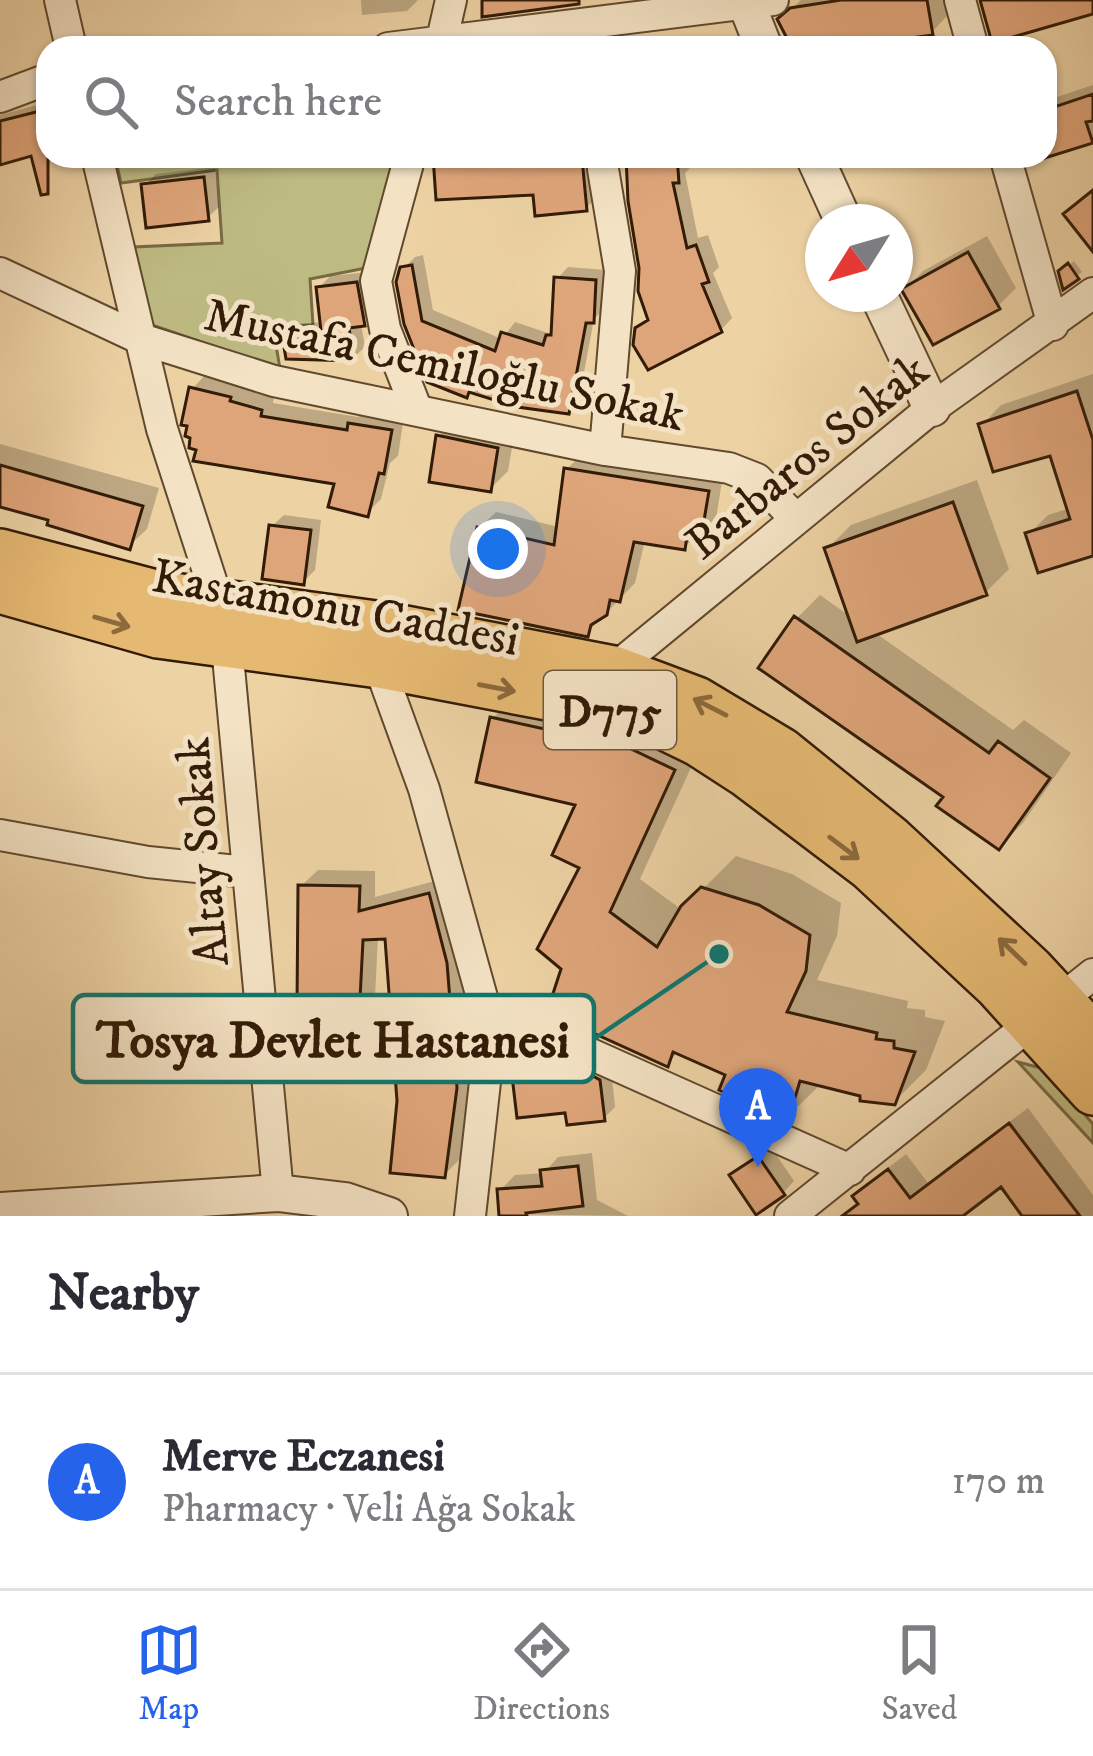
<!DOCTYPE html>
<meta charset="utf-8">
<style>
:root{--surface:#fff;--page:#f7f7f7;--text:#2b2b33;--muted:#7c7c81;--line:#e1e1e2;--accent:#2563eb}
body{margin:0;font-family:"IM FELL DW Pica",serif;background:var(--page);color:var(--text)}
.compass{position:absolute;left:805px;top:204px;width:108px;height:108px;border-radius:50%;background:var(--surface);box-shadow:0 3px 9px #0004;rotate:233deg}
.you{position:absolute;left:498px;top:549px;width:42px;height:42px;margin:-30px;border:9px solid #fff;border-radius:50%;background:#1a73e8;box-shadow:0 0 0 18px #1a73e833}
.badge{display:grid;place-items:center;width:78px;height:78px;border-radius:50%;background:var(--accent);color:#fff;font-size:39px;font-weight:700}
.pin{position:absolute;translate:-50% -99px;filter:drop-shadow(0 3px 6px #0008)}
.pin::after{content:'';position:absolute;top:63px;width:42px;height:36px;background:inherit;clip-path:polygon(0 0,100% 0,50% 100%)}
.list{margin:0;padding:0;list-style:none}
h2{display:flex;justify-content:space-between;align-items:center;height:156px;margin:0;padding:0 48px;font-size:51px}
h2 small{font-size:39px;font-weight:400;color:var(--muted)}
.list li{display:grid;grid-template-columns:78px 1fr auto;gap:36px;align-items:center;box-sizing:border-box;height:216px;padding:0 48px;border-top:3px solid var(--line)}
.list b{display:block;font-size:45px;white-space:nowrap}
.list p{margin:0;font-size:39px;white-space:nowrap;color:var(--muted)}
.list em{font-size:39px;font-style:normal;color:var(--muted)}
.icon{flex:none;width:66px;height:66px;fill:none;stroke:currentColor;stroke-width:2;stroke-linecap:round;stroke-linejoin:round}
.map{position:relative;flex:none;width:1093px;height:1216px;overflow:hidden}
.search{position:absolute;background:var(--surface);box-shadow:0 3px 9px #0004;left:36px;right:36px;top:36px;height:132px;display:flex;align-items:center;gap:30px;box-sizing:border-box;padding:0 42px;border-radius:36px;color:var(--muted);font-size:45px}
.sheet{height:372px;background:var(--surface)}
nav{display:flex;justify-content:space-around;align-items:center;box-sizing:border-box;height:168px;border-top:3px solid var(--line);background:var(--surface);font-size:33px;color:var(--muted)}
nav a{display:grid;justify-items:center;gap:6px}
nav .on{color:var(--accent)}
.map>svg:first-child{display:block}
</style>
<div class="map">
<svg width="1093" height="1216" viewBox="0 0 1093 1216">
<rect width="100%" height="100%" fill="#edd2a4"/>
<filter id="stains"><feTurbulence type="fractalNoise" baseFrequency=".00167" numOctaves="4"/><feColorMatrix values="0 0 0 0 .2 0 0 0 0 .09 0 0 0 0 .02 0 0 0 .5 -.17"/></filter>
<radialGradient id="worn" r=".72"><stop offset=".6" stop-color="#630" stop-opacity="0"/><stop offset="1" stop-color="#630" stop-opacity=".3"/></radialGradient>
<path fill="#bdba82" stroke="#786a44" stroke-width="3" d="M115,156H397L366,268L310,279L313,325L273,327L280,369L152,325L134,247L222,243L217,170L121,183Z
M1018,1062L1045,1069L1093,1124V1143Z"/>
<path fill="#0003" d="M361,0H418L407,11L362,15Z
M801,0H945L947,16L932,32L795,48L780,20Z
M1093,85V140L1045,155V101Z
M48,102V151L0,163V115Z
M436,156H597L601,193L586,208Z
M628,156H688L690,168L685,173L698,238L708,235L719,267L713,273L732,318L721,330L638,329L650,317Z
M215,167L219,207L207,218L144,186L156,174Z
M987,236L1016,288L998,306L905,289L923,271Z
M423,255L433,310L502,339L515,322L551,334L557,279L568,267L606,270L604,309L594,319L579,399L568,410L471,390L466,395L429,380L403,269L415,257Z
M1074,261L1082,272L1065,285L1061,272Z
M368,272L375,311L361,323L365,347L353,358L285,336L296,324L323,322L319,288L330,276Z
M206,374L274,396L273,403L358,417L365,410L404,416L398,456L390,463L381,499L367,513L337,482L192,389Z
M1093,374V553L1029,534L1048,515L1070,508L1052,452L982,425L1001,405Z
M457,418L515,430L508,471L490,489L439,436Z
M0,444L159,488L147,529L129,546L52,518L0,504Z
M583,453L723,475L716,519L684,547L645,540L635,583L587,633L479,528L496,512L559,527L567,469Z
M977,480L1009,569L985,593L874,632L1013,730L1024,720L1071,753L1023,823L999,847L947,796L797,618L820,595L851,617L827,549L851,525Z
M284,515L321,520L315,570L303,582L272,526Z
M525,686L705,737L640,879L682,910L736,856L792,874L841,903L837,936L817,980L908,1001L907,1008L925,1010V1017L945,1021L926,1070L894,1102L821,1084L787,1117L728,1073L679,1051L668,1063L565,968L583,866L579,803L493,718Z
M318,870L375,871V897L446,878L463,945L472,1070L461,1158L444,1175L400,1101L388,936H378L372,1058L355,1074L305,1006L301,886Z
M566,1061L567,1068L602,1064L611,1068L615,1107L604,1118L568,1110L515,1077L527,1065Z
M1028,1108L1093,1195V1216H1026L1001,1183L958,1216H840L860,1202L856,1196L872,1180L906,1154L928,1183Z
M771,1147L794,1181L783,1193L733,1176Z
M592,1153L597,1200L628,1216L502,1214L500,1190L515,1175L544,1173L558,1157Z"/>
<path fill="#dfa57a" stroke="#321b07" stroke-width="3" d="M482,0H579V4L482,17Z
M841,0H927L933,35L836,48H792L777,19L790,8Z
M980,0H1093V14L992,43Z
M1093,94V121L1086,122L1093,143L1045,158V110Z
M48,109V194L41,195L31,156L0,165V121Z
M433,156H501L502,165L582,158L587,211L535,216L533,195L436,200Z
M626,156H677L679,183H673L687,248L696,245L709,282L702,284L722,332L648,370L633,345L635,328L648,320L638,291L639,268L628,201Z
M204,177L209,221L146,228L141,184Z
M1093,190V252L1063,214Z
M968,252L1000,309L933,345L901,289Z
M1068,263L1079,279L1063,290L1058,271Z
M412,265L422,321L495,351L501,332L543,345L546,335H551L554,277L596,280L594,323H586L569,414L517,407L469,392L467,398L427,382L404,324L396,282L400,267Z
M357,282L365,326L349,328L354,361L286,359L282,335L321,331L316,287Z
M189,387L231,397L230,401L262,410L261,416L347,430L348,423L392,430L384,474L379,473L368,517L328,507L334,484L193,461L196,450L189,448L190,438L185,436L187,426L181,425Z
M1077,391L1093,440V556L1038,573L1025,533L1070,519L1050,456L993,472L978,424Z
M436,435L498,448L491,492L429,482Z
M0,465L143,506L130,550L47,525L48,520L0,507Z
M564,468L709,491L701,538L687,536L685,550L634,542L620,602L610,600L607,615L591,625L588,637L458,610L477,527L554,545Z
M953,502L987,595L857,642L824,548Z
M269,525L311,530L304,585L262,579Z
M794,616L989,753L998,741L1050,778L999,850L936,806L943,797L758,668Z
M490,717L604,742L606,737L675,770L610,912L657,947L681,906L701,887L759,905L810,935L806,971L787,1012L877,1033L876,1039L894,1041V1048L915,1052L895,1105L860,1101V1096L800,1081L788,1121L719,1090L725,1075L673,1052L668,1067L547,1012L561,969L537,949L579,868L552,855L575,805L476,782Z
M298,885L360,886L359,911L429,893L447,963L457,1088L445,1178L390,1173L397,1101L385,939L363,940L356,1077L299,1074L302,1009L297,1008Z
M555,1071L556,1078L589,1074L600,1080L605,1121L567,1125L565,1113L517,1118L512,1076Z
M1009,1123L1080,1216H1022L1001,1187L963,1216H842L858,1204L852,1196L888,1169L910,1198Z
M758,1156L785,1195L756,1215L729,1175Z
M578,1166L583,1206L526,1213L527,1216H499L497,1189L542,1186L540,1170Z"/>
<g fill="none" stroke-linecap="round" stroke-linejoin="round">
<g stroke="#61492e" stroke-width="34">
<path id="minor" d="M60,0L71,48
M960,0L973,48
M388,48L773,0
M440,48L451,0
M0,97L48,79
M97,156L162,429L219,605
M410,156L376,281L385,329L416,408
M1005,156L1053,325
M603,169L620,271L605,450
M0,273L141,339L274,381L605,450L729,468L757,479L796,519
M227,646L278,1193
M379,665L424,789L488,1019L486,1073L470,1216
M609,683L614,669L932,408L1093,293
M0,835L148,862L247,872
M488,1019L575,1047L850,1170
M790,1216L1093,974"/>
</g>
<g stroke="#61492e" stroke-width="40">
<path id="tertiary" d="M745,0L764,48
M814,156L844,222
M878,294L932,408
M0,1211L278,1193L345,1201L389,1216"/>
</g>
<g stroke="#321b07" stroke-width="50">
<path id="primary" d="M0,552L159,594L390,626L614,669L697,700L782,751L891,839L1031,969L1093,1036
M0,590L158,635L379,665L600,707L659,724L698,743L746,774L869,867L997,986L1093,1092"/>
</g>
<use href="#minor" stroke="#f3e2c4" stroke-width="30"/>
<use href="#tertiary" stroke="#f3e2c4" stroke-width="36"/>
<use href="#primary" stroke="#e6b972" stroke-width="45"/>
</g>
<defs><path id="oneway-shaft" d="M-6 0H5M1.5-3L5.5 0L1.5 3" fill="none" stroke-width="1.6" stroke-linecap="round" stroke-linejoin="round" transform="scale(3)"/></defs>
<g stroke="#8c6a3c">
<use href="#oneway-shaft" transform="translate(112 622) rotate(16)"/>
<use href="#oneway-shaft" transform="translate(497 688) rotate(11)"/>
<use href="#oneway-shaft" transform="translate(710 707) rotate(-153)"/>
<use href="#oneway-shaft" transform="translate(844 848) rotate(37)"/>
<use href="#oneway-shaft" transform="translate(1012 951) rotate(-136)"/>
</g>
<g text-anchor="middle" stroke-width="10" stroke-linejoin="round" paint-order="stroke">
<rect fill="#f3e2c4" stroke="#6c5740" stroke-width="3" x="544" y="671" width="132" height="78" rx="9"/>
<g font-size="45" font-weight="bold" fill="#321b07">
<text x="610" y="726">D775</text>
</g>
<g font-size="48" fill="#321b07" stroke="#f3e2c4">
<text transform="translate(445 363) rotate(12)" y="17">Mustafa Cemiloğlu Sokak</text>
<text transform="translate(806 455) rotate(-39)" y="17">Barbaros Sokak</text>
<text transform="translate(336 606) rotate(10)" y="17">Kastamonu Caddesi</text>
<text transform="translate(201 852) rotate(-95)" y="17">Altay Sokak</text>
</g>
</g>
<path fill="none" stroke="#0f766e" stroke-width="4.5" d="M719 954L594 1039"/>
<circle fill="#0f766e" stroke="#f3e2c4" stroke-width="4.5" cx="719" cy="954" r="12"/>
<rect fill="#f3e2c4" stroke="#0f766e" stroke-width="4.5" x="73" y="995" width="521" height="87" rx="12"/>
<g font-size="51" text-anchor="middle" font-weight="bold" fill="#321b07">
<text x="333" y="1057">Tosya Devlet Hastanesi</text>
</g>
<rect width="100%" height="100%" filter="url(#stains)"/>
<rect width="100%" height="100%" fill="url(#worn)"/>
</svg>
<svg class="compass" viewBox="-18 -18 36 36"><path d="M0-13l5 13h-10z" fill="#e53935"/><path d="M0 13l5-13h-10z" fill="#7c7c81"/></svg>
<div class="you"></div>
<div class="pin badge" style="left:758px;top:1167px">A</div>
<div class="search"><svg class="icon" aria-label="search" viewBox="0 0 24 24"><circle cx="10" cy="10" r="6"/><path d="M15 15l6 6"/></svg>Search here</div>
</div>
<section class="sheet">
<h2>Nearby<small></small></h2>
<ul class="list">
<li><span class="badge">A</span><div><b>Merve Eczanesi</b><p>Pharmacy · Veli Ağa Sokak</p></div><em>170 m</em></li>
</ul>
</section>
<nav>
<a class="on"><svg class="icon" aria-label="map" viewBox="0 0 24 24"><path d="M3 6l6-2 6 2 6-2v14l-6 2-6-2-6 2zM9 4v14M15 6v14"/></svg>Map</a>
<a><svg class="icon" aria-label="directions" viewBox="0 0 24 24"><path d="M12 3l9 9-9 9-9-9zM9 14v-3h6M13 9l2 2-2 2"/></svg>Directions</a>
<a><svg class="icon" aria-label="saved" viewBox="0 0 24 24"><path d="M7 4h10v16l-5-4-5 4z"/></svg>Saved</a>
</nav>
